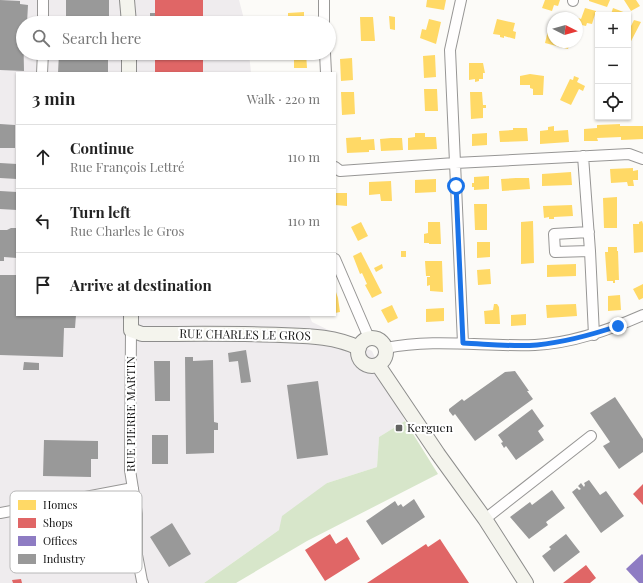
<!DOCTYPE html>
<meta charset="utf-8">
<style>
:root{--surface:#fff;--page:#f2f2f2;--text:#222;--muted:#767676;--line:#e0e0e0}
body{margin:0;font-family:"Playfair Display",serif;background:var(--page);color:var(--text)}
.controls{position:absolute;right:12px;top:12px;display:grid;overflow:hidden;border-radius:0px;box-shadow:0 1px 3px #0004}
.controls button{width:36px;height:36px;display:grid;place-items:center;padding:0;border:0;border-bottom:1px solid var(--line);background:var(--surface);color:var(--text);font:20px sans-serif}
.compass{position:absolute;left:547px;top:12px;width:36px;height:36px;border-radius:50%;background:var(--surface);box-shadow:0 1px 3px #0004;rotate:96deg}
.stop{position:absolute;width:12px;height:12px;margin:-9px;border:3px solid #1a73e8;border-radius:50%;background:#fff}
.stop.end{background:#1a73e8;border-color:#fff;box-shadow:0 1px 4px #0008}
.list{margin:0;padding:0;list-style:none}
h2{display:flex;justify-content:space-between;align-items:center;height:52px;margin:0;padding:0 16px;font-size:17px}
h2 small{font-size:13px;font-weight:400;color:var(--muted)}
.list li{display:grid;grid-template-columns:26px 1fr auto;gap:12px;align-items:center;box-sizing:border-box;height:64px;padding:0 16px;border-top:1px solid var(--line)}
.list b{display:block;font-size:15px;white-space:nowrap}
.list p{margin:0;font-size:13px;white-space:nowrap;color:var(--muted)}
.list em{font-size:13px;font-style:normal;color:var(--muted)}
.icon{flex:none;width:22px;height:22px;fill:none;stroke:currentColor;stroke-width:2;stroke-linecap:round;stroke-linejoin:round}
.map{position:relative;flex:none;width:643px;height:583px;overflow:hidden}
.search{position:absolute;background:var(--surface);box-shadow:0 1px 3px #0004;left:16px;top:16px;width:320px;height:44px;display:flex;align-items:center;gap:10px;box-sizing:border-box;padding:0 14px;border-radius:22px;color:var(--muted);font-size:15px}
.panel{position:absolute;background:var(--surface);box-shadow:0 1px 3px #0004;left:16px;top:72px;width:320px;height:244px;border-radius:0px}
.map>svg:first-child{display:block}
</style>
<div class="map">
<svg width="643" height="583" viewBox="0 0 643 583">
<rect width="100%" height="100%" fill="#fcfbf8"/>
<path fill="#efecee" d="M0,0H239L245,23H23V53H249L251,73H17V315H309L312,322L372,351L405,421L379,437L377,467L327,483L279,530L204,583H0Z"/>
<path fill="#d7e6ca" d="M405,421L438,474L307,541L236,583H204L279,530L282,516L327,483L377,467L379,437Z"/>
<path fill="#ffd966" d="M427,0H446L444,10L426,7Z
M545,0H560L558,6L554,5L552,11L542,8Z
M589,0H610L607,7L589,1Z
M624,0H636L640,6L631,11Z
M585,8L596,11L592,24L587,23L586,26L577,24L578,18L581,19Z
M613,8L626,13L625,15L611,14Z
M304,12V23H288V13Z
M389,16L395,17V30L390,29Z
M360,17H373L375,41H361Z
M429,19L441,22L436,44L420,38L422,29L426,30Z
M497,19L515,23L513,31L516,32L515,39L504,36V38L500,37V35L493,34Z
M634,20L641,22L628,47V32Z
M550,22L553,23V42H570L568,49L545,43Z
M294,53H306L307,68H294Z
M435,55L436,77L424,78L423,56Z
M352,58L353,80L341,81L340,59Z
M469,63H483L485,73H483V79H479V81L475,82V79L469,80Z
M530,74L544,76L543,95H533V89L530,88V85H520V76Z
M574,76L579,78L577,82L585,86L583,91L579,89L571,105L560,100L570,79L573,80Z
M424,89H437L438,111H425Z
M341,92H354L355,114L342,115Z
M470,92H482L483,105H486V108H483V118L471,119Z
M620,124V126H643V139L621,140V137L597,138L598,141H584V129L597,128V125Z
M554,126V131L568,130L569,142L540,144V131L548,130V127Z
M513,128H527L528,141L500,142L499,131L513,130Z
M415,133H425V137H436L437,149L408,150V138L415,137Z
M487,133V145L472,146V134Z
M361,137V140L374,139L375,150H369V152L347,153L346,138Z
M391,138H402L403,150L381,151L380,139Z
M633,168V171L638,170V180H633L634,186H628L627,182L611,183L610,169Z
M571,172L572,185L542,186V174Z
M489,176V189L474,190V187H472V183H474V177Z
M516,178H529L530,189L502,191L501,179Z
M436,179V192L415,193V180Z
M391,181L392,201H381L380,194L369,195V182Z
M335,193H347V206L335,205Z
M617,197V228H604L603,198Z
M474,204H487V230H475Z
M572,205L573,216L554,217V219H549V217L544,218L543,206Z
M533,221L534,263L521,264V222Z
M642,221L643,224V252L634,253L633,224H639V222Z
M361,222L368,236L358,241L351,227Z
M428,222H440L441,244H429V243H424V234L428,233Z
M477,242H490V257L477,258Z
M608,247H617V251H618L619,280H615V283H613V281H607L605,252H608Z
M401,251H406V257H401Z
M361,252L382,293L372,298L365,285L367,284L362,273L360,274L353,256Z
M425,261H442L443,292L430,291V285L427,286V277H430V276H426Z
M382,264L383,268L376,272L374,268Z
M576,264V276L547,277V265Z
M490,269L491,284L478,285L477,270Z
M643,284V298L639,300L633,289Z
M335,292H336L338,298L340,312L335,313Z
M620,295L621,310L608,311V296Z
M494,304H497L499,307L500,324H485L484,311L493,310Z
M576,304L577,316L547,318L546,305Z
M392,305L398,318L388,323L381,310Z
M444,308V321L426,322V309Z
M526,314V325L511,326V315Z"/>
<path fill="#e06666" d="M155,0H203V23H155Z
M155,53H203V73H155Z
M643,484V505L633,494Z
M330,534L336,544L347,537L360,559L325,581L305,550Z
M440,539L469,583H367L426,544L428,547Z
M586,565L596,578L590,583H563Z
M21,579L22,583H13L12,580Z"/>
<path fill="#8e7cc3" d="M642,554L643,555V583H639L626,569Z"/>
<path fill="#999" d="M0,0L20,1V4L28,5L27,23H23L24,71L0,70Z
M66,0H109V23H66Z
M150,13H155V19H150Z
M59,53H108V73H58Z
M0,124L15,125V148H0Z
M0,163L17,164V179L0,178Z
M0,191L17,192V210L0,209Z
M11,228H17V258L4,257V261H0V230H7Z
M0,275H17V315H76L75,328H64L63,357L0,355Z
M246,350L251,382L241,383L238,361L229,362L228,353Z
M185,357H193V361L213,360L214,422L218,423V430H214V453L186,454Z
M154,361H170V401H155Z
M24,362L39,363V370H23Z
M515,371L529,391H527L533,399L475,441L455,414L453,416L449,411V409L462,399L464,401L505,372Z
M318,381L328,455L297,459L287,385Z
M615,397L643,439V452L619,469L603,446L610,442L590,413Z
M532,409L544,426L538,431L544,440L516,460L506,446L504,448L501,443L503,442L498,435Z
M152,435H168V464H152Z
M44,440L98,441V459H91V477L43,476Z
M589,480L600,495L606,491L624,516L601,533L572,492L577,488L579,490L581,489L578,486L581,483L584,487L585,485L584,483Z
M552,490L565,508L546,522L548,525L529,539L510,517L530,502L532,505Z
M414,499L425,517L382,545L366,521L395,501L398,506L401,504L403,507Z
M172,523L191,554L169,567L150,537Z
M566,534L580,552L554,572L542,556L551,549L549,547Z"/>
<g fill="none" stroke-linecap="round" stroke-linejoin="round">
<g stroke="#979695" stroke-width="12">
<path id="street" d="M324,0V23
M461,0L450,50L463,343
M573,1V0
M43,23V0
M325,53L326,73
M42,73L43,53
M583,156L590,251L594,335
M335,167L340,171L455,163L629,154L643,159
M589,232L554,234L555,252L590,251
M335,259L369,338
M131,330L130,470L137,514V555L142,581L143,583
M386,348C435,338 485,347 535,345C573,343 609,330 643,315
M0,513L133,488
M485,519L591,436"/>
</g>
<g stroke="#8d8d8c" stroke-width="16">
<path id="secondary" d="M127,0L129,23
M129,53V73
M131,315V330L142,334C188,334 234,333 281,335C307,336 334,336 359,348
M358 352a14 14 0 1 1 28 0a14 14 0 1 1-28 0Z
M378,365L438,454L485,519L526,583"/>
</g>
<use href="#street" stroke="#fffefe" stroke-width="10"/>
<use href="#secondary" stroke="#f4f4ed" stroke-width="14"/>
</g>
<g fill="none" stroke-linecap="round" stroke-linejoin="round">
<path stroke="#1a73e8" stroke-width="5" d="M456,186L463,343C487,344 513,347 537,345C566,342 591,335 618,326"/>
</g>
<rect fill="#636362" stroke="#fff" stroke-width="1.5" x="395" y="424" width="8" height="8" rx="2"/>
<g text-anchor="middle" stroke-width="4" stroke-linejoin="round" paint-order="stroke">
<g font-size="12" fill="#111" stroke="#fff">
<text transform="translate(245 335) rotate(1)" y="4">RUE CHARLES LE GROS</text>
<text transform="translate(131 414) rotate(-90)" y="4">RUE PIERRE MARTIN</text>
</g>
<g font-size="12" fill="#111" stroke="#fff" text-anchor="start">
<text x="407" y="432">Kerguen</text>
</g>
</g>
<rect x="10" y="491" width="132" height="82" rx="6" fill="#fff" stroke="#b8b8b8" stroke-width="1"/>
<rect x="18" y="500" width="18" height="10" fill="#ffd966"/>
<rect x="18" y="518" width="18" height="10" fill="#e06666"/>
<rect x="18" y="536" width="18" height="10" fill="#8e7cc3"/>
<rect x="18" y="554" width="18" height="10" fill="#999"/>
<g font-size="11" fill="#111">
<text x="43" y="509">Homes</text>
<text x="43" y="527">Shops</text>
<text x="43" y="545">Offices</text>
<text x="43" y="563">Industry</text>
</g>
</svg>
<div class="controls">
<button>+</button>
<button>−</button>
<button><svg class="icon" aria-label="locate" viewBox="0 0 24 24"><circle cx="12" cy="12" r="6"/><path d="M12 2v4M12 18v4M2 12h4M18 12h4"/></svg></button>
</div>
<svg class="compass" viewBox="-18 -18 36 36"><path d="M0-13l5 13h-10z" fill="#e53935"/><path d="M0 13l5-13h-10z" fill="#767676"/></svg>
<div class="stop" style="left:456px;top:186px"></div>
<div class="stop end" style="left:618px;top:326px"></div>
<div class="search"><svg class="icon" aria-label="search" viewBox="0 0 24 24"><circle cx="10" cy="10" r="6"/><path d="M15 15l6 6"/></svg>Search here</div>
<section class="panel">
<h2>3 min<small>Walk · 220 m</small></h2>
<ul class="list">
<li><svg class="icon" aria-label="ahead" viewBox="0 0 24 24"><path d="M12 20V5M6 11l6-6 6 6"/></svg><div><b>Continue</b><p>Rue François Lettré</p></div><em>110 m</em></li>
<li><svg class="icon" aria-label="left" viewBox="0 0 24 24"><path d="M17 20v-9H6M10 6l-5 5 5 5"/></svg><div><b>Turn left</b><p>Rue Charles le Gros</p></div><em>110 m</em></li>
<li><svg class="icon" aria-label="arrive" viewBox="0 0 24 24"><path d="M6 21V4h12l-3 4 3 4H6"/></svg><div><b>Arrive at destination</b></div></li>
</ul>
</section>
</div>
